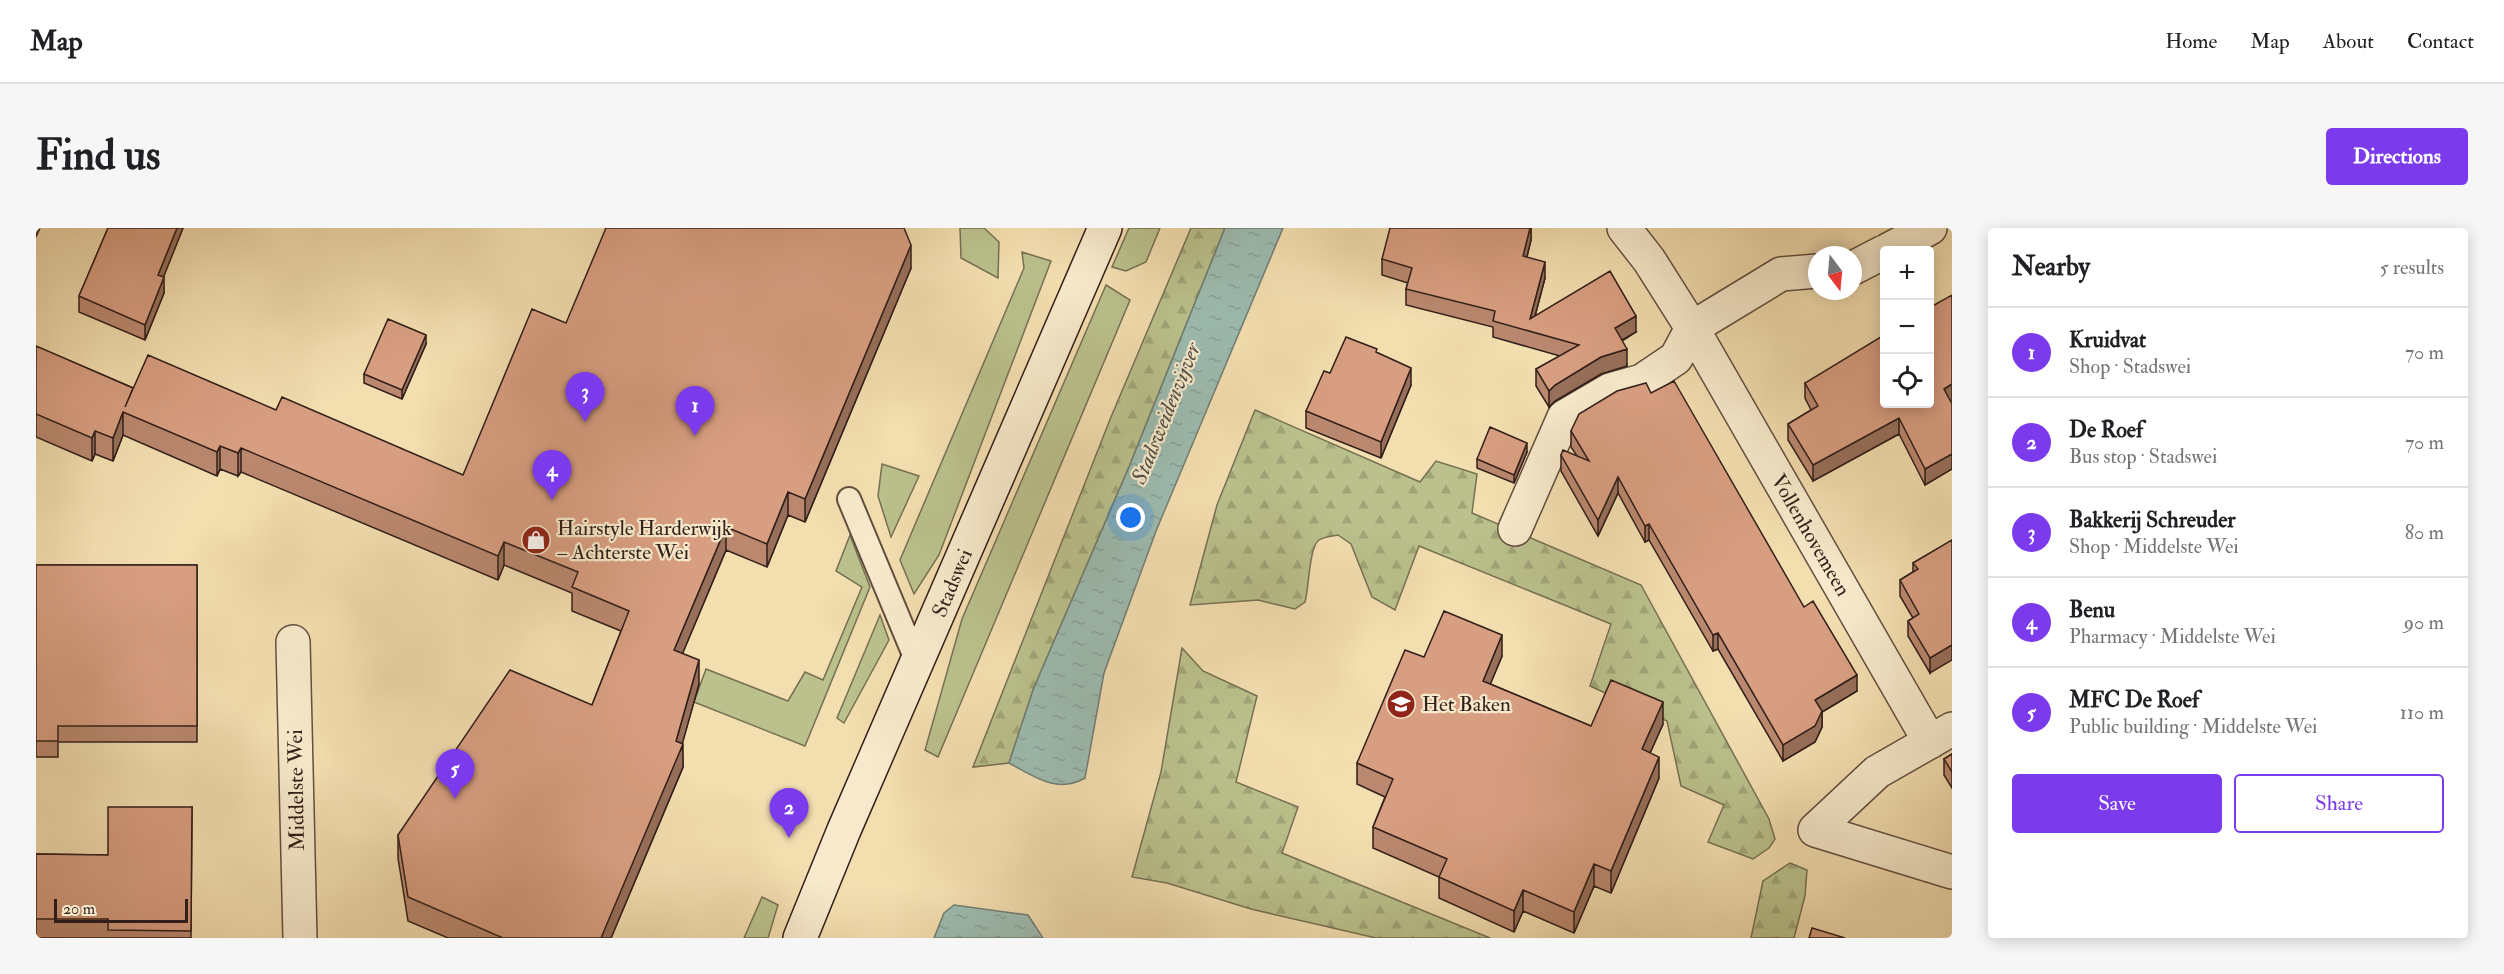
<!DOCTYPE html>
<meta charset="utf-8">
<style>
:root{--surface:#fff;--page:#f6f6f6;--text:#202124;--muted:#757577;--line:#e0e0e0;--accent:#7c3aed}
body{margin:0;font-family:"IM FELL Double Pica",serif;background:var(--page);color:var(--text)}
.controls{position:absolute;right:18px;top:18px;display:grid;overflow:hidden;border-radius:6px;box-shadow:0 3px 15px #0003}
.controls button{width:54px;height:54px;display:grid;place-items:center;padding:0;border:0;border-bottom:2px solid var(--line);background:var(--surface);color:var(--text);font:30px sans-serif}
.compass{position:absolute;left:1772px;top:18px;width:54px;height:54px;border-radius:50%;background:var(--surface);box-shadow:0 3px 15px #0003;rotate:164deg}
.scale{position:absolute;left:18px;bottom:15px;width:134px;box-sizing:border-box;padding-left:6px;border:3px solid #321f19;border-top:0;font-size:16px;line-height:21px;white-space:nowrap;color:#321f19;-webkit-text-stroke:4px #f7eacc;paint-order:stroke}
.you{position:absolute;left:1095px;top:290px;width:21px;height:21px;margin:-15px;border:4px solid #fff;border-radius:50%;background:#1a73e8;box-shadow:0 0 0 9px #1a73e833}
.badge{display:grid;place-items:center;width:39px;height:39px;border-radius:50%;background:var(--accent);color:#fff;font-size:20px;font-weight:700}
.pin{position:absolute;translate:-50% -50px;filter:drop-shadow(0 2px 3px #0008)}
.pin::after{content:'';position:absolute;top:32px;width:21px;height:18px;background:inherit;clip-path:polygon(0 0,100% 0,50% 100%)}
.list{margin:0;padding:0;list-style:none}
h2{display:flex;justify-content:space-between;align-items:center;height:78px;margin:0;padding:0 24px;font-size:26px}
h2 small{font-size:20px;font-weight:400;color:var(--muted)}
.list li{display:grid;grid-template-columns:39px 1fr auto;gap:18px;align-items:center;box-sizing:border-box;height:90px;padding:0 24px;border-top:2px solid var(--line)}
.list b{display:block;font-size:22px;white-space:nowrap}
.list p{margin:0;font-size:20px;white-space:nowrap;color:var(--muted)}
.list em{font-size:20px;font-style:normal;color:var(--muted)}
.actions{display:flex;gap:12px;padding:18px 24px}
.actions a{flex:1;padding:14px 0;border:2px solid var(--accent);border-radius:6px;text-align:center;font-size:21px;color:var(--accent)}
.actions .main{background:var(--accent);color:#fff}
.icon{flex:none;width:33px;height:33px;fill:none;stroke:currentColor;stroke-width:2;stroke-linecap:round;stroke-linejoin:round}
.map{position:relative;flex:none;width:1916px;height:710px;overflow:hidden;border-radius:6px}
header{display:flex;align-items:center;gap:36px;box-sizing:border-box;height:84px;padding:0 30px;background:var(--surface);border-bottom:2px solid var(--line)}
header strong{font-size:28px}
nav{display:flex;gap:33px;margin-inline-start:auto;font-size:21px}
.intro{display:flex;align-items:center;justify-content:space-between;box-sizing:border-box;height:144px;padding:0 36px}
h1{margin:0;font-size:42px}
.button{padding:15px 27px;border-radius:6px;background:var(--accent);color:#fff;font-size:21px;font-weight:700}
main{display:flex;gap:36px;padding:0 36px}
aside{flex:1;background:var(--surface);border-radius:6px;box-shadow:0 3px 15px #0003}
.map>svg:first-child{display:block}
</style>
<header>
<strong>Map</strong>
<nav><a>Home</a><a>Map</a><a>About</a><a>Contact</a></nav>
</header>
<div class="intro"><h1>Find us</h1><a class="button">Directions</a></div>
<main>
<div class="map">
<svg width="1916" height="710" viewBox="0 0 1916 710">
<defs>
<pattern id="forest-firs" width="22" height="20" patternUnits="userSpaceOnUse" patternTransform="scale(1.5)"><rect width="22" height="20" fill="#bac18c"/><path d="M5 1l3.5 6h-7zM16 11l3.5 6h-7z" fill="#a0a578"/></pattern>
<pattern id="water-ripples" width="26" height="14" patternUnits="userSpaceOnUse" patternTransform="scale(1.5)"><rect width="26" height="14" fill="#9cbbb0"/><path d="M2 4q2-2 4 0t4 0M15 11q2-2 4 0t4 0" fill="none" stroke="#87a097"/></pattern>
</defs>
<rect width="100%" height="100%" fill="#f3deb0"/>
<filter id="stains"><feTurbulence type="fractalNoise" baseFrequency=".00333" numOctaves="4"/><feColorMatrix values="0 0 0 0 .2 0 0 0 0 .09 0 0 0 0 .02 0 0 0 .5 -.17"/></filter>
<radialGradient id="worn" r=".72"><stop offset=".6" stop-color="#630" stop-opacity="0"/><stop offset="1" stop-color="#630" stop-opacity=".3"/></radialGradient>
<path fill="#bac18c" stroke="#767052" stroke-width="1.5" d="M924,0H948L963,14L962,50L925,30Z
M1093,0H1124L1110,34L1090,43L1076,39Z
M986,24L1015,33L903,327L878,366L864,332L988,40Z
M1070,57L1094,72L902,529L889,522L926,391Z
M846,236L883,248L855,309L842,268Z
M814,307L834,359L769,518L658,474L670,441L752,473L769,444L787,452L826,359L800,343Z
M844,387L853,412L808,495L801,490Z
M726,669L742,677L732,710H708Z"/>
<path fill="url(#forest-firs)" stroke="#767052" stroke-width="1.5" d="M1155,0H1189L1093,239L997,462L973,535L937,539L1075,189Z
M1219,182L1384,254L1400,233L1441,246L1436,285L1605,357L1733,591L1739,611L1733,620L1717,631L1672,614L1688,577L1645,558L1631,493L1554,458L1575,396L1383,318L1359,382L1336,369L1315,316L1302,307C1296,308 1287,309 1283,312C1273,319 1273,360 1269,374L1259,381L1222,372L1154,377L1181,277Z
M1146,420L1167,443L1221,468L1200,554L1262,579L1246,625L1454,710H1340L1215,681L1131,655L1096,649L1125,544Z
M1754,635L1771,642L1769,668L1758,710H1715L1727,653Z"/>
<path fill="url(#water-ripples)" stroke="#727d74" stroke-width="1.5" d="M1189,0H1247L1120,303L1068,445L1049,550C1021,566 999,549 973,535L997,462L1093,239Z
M918,677L992,687L1007,710H898L908,685Z"/>
<g fill="none" stroke-linecap="round" stroke-linejoin="round">
<g stroke="#624f3f" stroke-width="26">
<path id="lane" d="M813,271L881,434"/>
</g>
<g stroke="#624f3f" stroke-width="36">
<path id="street" d="M1588,0L1613,32L1656,100L1894,514
M1852,22L1894,0
M1817,40L1848,24
M1479,301L1528,189L1574,162L1606,153L1640,130L1656,100L1745,46L1781,43
M257,414L264,710
M1916,501L1841,544L1779,602L1916,644"/>
</g>
<g stroke="#321f19" stroke-width="36">
<path id="secondary" d="M764,710L808,602L1069,0"/>
</g>
<use href="#lane" stroke="#f7eacc" stroke-width="22"/>
<use href="#street" stroke="#f7eacc" stroke-width="33"/>
<use href="#secondary" stroke="#f7eacc" stroke-width="33"/>
</g>
<path fill="#ba886f" stroke="#321f19" stroke-width="1.5" d="M72,0H147L127,49L128,65L109,112L43,84V68Z
M1495,0V12L1491,29L1509,50L1499,88L1600,104L1586,113L1591,138L1565,146L1519,173L1513,179L1500,158V141L1524,128L1457,109V99L1370,77V61L1372,55L1346,47V31Z
M875,40L769,294L752,287L731,339L690,322L646,426L663,456L646,515L647,539L575,710H412L372,693L362,630V607L556,477L585,403L536,383V365L468,337L462,352L205,244L202,248L184,241L181,248L87,207L77,233L59,226L56,233L0,209V118L97,160L240,182L427,247L530,95Z
M390,116L366,171L328,155V146Z
M1341,125L1375,157L1345,230L1270,200V183L1294,145Z
M1769,155L1916,172L1914,173L1916,176V241L1889,257L1863,206L1777,253L1752,212V196L1775,182L1769,170Z
M1615,165L1768,379L1821,463L1786,484V499L1779,514L1747,533L1682,421L1677,423L1613,312L1609,314L1582,265L1562,308L1525,243V227L1541,228L1535,219V203Z
M1491,224L1478,255L1441,240V231Z
M1916,312L1894,445L1872,408V393L1877,390L1864,368V352L1877,344V335Z
M0,337H161V514H22V529H0Z
M1466,428L1454,456L1555,498L1627,496L1614,525L1623,550L1575,665L1558,658L1538,705L1487,683L1478,704L1403,670V649L1337,620V599L1349,569L1321,556V535L1388,429Z
M1916,526V560L1908,547V531Z
M156,579L155,710H0V626L72,627Z"/>
<path fill="#976f5a" stroke="#321f19" stroke-width="1.5" d="M0,0H4L0,9Z
M141,0H147L122,63V47Z
M1494,0H1495V12L1487,44V28Z
M875,17V40L769,294V271Z
M1509,34V50L1495,103L1494,91Z
M128,49V65L109,112V97Z
M1600,88V104L1579,116V100Z
M390,107V116L366,171V162Z
M1591,121V138L1565,146L1519,173L1513,179V163L1519,157L1565,129Z
M1375,140V157L1345,230V214Z
M1916,156V172L1908,177V161Z
M87,184V207L77,233V210Z
M1863,190V206L1777,253V237Z
M59,203V226L56,233V210Z
M1491,215V224L1478,255V247Z
M184,218V241L181,248V224Z
M205,220V244L202,248V225Z
M1916,226V241L1889,257V241Z
M1582,249V265L1562,308V292Z
M752,264V287L731,339V316Z
M1613,296V312L1609,314V298Z
M690,299V322L638,446V422Z
M468,314V337L462,352V328Z
M1682,405V421L1677,423V407Z
M1466,407V428L1447,474V453Z
M1916,417V432L1894,445V430Z
M663,432V456L644,524L647,516V539L575,710H565L640,513Z
M1821,447V463L1786,484V499L1779,514L1747,533V517L1779,472Z
M1627,474V496L1606,543V521Z
M1623,529V550L1575,665V643Z
M1558,636V658L1538,705V684Z
M1487,662V683L1478,704V683Z"/>
<path fill="#d89e81" stroke="#321f19" stroke-width="1.5" d="M72,0H141L122,47L128,49L109,97L43,68Z
M570,0H868L875,17L769,271L752,264L731,316L690,299L638,422L663,432L640,513L647,516L565,710H467L372,669L362,607L474,442L556,477L593,383L536,359L542,344L468,314L462,328L205,220L202,225L184,218L181,224L87,184L77,210L59,203L56,210L0,186V118L97,160L89,179L112,127L240,182L246,169L427,247L496,81L530,95Z
M1354,0H1494L1487,28L1509,34L1494,91L1574,43L1600,88L1579,100L1591,121L1565,129L1519,157L1513,163L1500,141L1543,117L1457,93L1459,83L1370,61L1376,40L1346,31Z
M1916,67V156L1908,161L1916,176V226L1889,241L1863,190L1777,237L1752,196L1782,178L1769,155L1848,107V176H1893V80Z
M352,91L390,107L366,162L328,146Z
M1310,109L1341,121L1340,124L1375,140L1345,214L1270,183L1288,143L1294,145Z
M1638,153L1768,379L1777,373L1821,447L1779,472L1786,483L1779,498L1747,517L1682,405L1677,407L1613,296L1609,298L1582,249L1562,292L1525,227L1527,222L1553,233L1535,203L1543,186L1581,163L1610,155L1615,165Z
M1454,199L1491,215L1478,247L1441,231Z
M1916,312V417L1894,430L1872,393L1883,386L1864,352L1882,341L1877,335Z
M0,337H161V498H22V513H0Z
M1408,383L1466,407L1447,453L1555,498L1575,452L1627,474L1606,521L1623,529L1575,643L1558,636L1538,684L1487,662L1478,683L1403,649L1411,631L1337,599L1357,551L1321,535L1369,422L1388,429Z
M1916,526V544L1908,531Z
M72,579H156L155,703L72,702V691H0V626L72,627Z
M1776,700L1809,710H1773Z"/>
<defs>
<g id="shop-disc" transform="scale(1.5)"><circle r="9.5" fill="#8f2418" stroke="#f7eacc"/><path d="M-5-2.5h2.3a2.7 3.5 0 0 1 5.4 0H5L5.5 6h-11ZM-1.5-2.5h3a1.5 2.3 0 0 0-3 0Z" fill="#fff"/></g>
<g id="school-disc" transform="scale(1.5)"><circle r="9.5" fill="#8f2418" stroke="#f7eacc"/><path d="M0-5L7-2L0 1L-7-2ZM-4 1L0 2.5L4 1V4Q0 6-4 4Z" fill="#fff"/></g>
</defs>
<g fill-rule="evenodd">
<use href="#shop-disc" x="500" y="312"/>
<use href="#school-disc" x="1365" y="476"/>
</g>
<g text-anchor="middle" stroke-width="4.5" stroke-linejoin="round" paint-order="stroke">
<g font-size="21" fill="#321f19" stroke="#f7eacc" text-anchor="start">
<text x="521" y="307">Hairstyle Harderwijk<tspan x="521" dy="24">– Achterste Wei</tspan></text>
<text x="1386" y="483">Het Baken</text>
</g>
<g font-size="21" fill="#321f19" stroke="#f7eacc">
<text transform="translate(1775 307) rotate(60)" y="7">Vollenhovemeen</text>
<text transform="translate(916 355) rotate(-67)" y="7">Stadswei</text>
<text transform="translate(260 562) rotate(-91)" y="7">Middelste Wei</text>
</g>
<g font-size="22" font-style="italic" fill="#524e46" stroke="#f7eacc">
<text transform="translate(1129 185) rotate(-68)" y="8">Stadsweidenvijver</text>
</g>
</g>
<rect width="100%" height="100%" filter="url(#stains)"/>
<rect width="100%" height="100%" fill="url(#worn)"/>
</svg>
<div class="controls">
<button>+</button>
<button>−</button>
<button><svg class="icon" aria-label="locate" viewBox="0 0 24 24"><circle cx="12" cy="12" r="6"/><path d="M12 2v4M12 18v4M2 12h4M18 12h4"/></svg></button>
</div>
<svg class="compass" viewBox="-18 -18 36 36"><path d="M0-13l5 13h-10z" fill="#e53935"/><path d="M0 13l5-13h-10z" fill="#757577"/></svg>
<div class="scale">20 m</div>
<div class="you"></div>
<div class="pin badge" style="left:659px;top:208px">1</div>
<div class="pin badge" style="left:753px;top:610px">2</div>
<div class="pin badge" style="left:549px;top:194px">3</div>
<div class="pin badge" style="left:516px;top:272px">4</div>
<div class="pin badge" style="left:419px;top:571px">5</div>
</div>
<aside>
<h2>Nearby<small>5 results</small></h2>
<ul class="list">
<li><span class="badge">1</span><div><b>Kruidvat</b><p>Shop · Stadswei</p></div><em>70 m</em></li>
<li><span class="badge">2</span><div><b>De Roef</b><p>Bus stop · Stadswei</p></div><em>70 m</em></li>
<li><span class="badge">3</span><div><b>Bakkerij Schreuder</b><p>Shop · Middelste Wei</p></div><em>80 m</em></li>
<li><span class="badge">4</span><div><b>Benu</b><p>Pharmacy · Middelste Wei</p></div><em>90 m</em></li>
<li><span class="badge">5</span><div><b>MFC De Roef</b><p>Public building · Middelste Wei</p></div><em>110 m</em></li>
</ul>
<div class="actions"><a class="main">Save</a><a>Share</a></div>
</aside>
</main>
